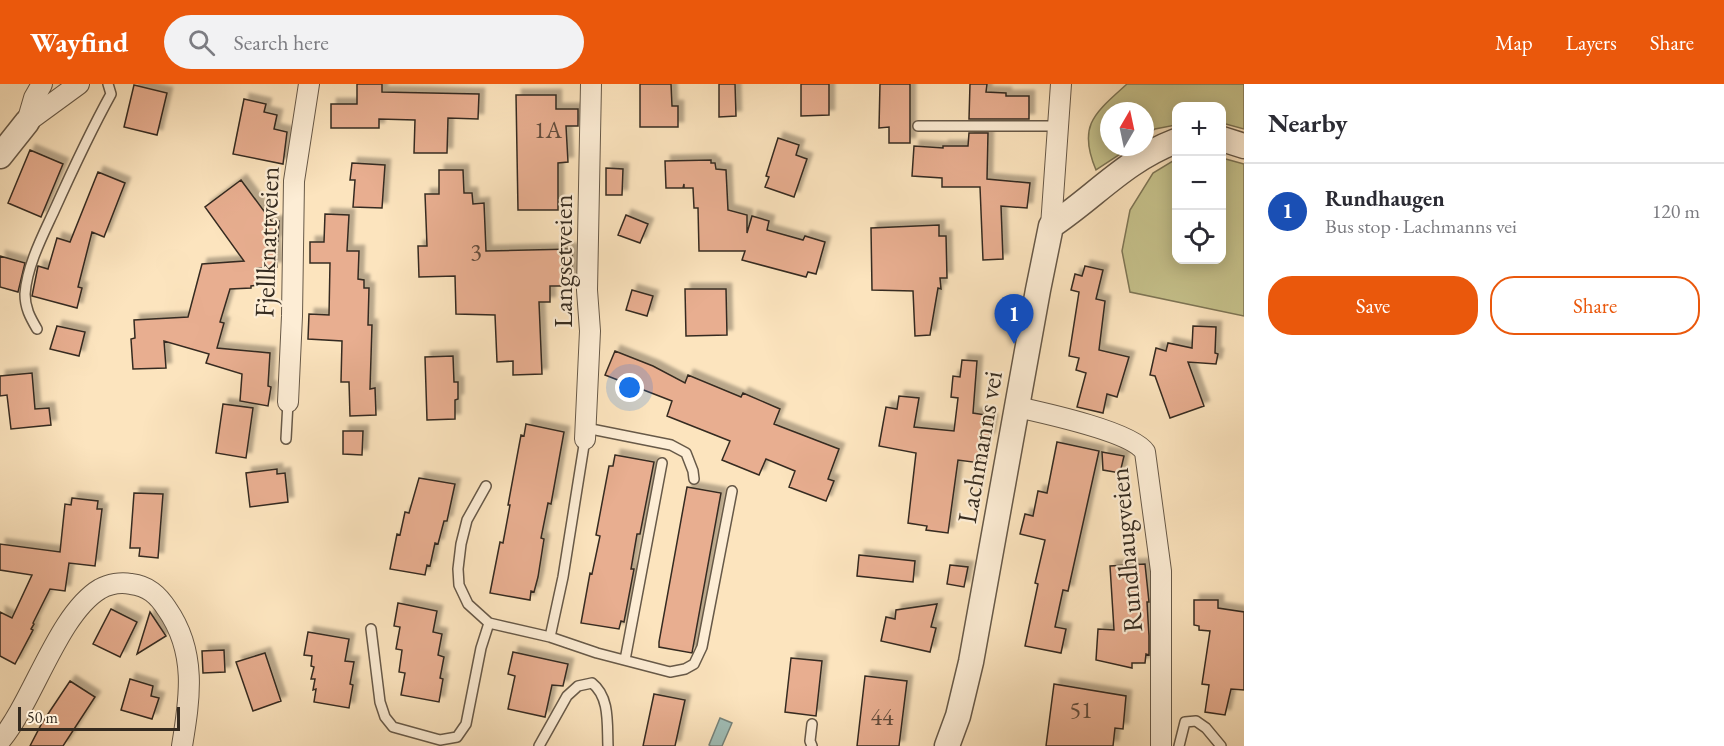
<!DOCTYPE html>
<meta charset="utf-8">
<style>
:root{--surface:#fff;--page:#f2f2f3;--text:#2b2b33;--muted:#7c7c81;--line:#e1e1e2;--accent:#ea580c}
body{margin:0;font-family:"EB Garamond",serif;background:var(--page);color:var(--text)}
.controls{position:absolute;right:18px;top:18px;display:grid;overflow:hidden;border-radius:12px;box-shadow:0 3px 15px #0003}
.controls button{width:54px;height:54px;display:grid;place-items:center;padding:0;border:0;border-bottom:2px solid var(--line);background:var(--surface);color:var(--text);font:30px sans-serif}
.compass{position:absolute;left:1100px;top:18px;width:54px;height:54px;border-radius:50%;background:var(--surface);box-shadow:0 3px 15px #0003;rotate:9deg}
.scale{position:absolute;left:18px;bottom:15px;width:162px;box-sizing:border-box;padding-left:6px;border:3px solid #352b20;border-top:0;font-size:16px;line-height:21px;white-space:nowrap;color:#352b20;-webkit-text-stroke:4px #fdedd5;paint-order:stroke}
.you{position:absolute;left:630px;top:304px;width:21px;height:21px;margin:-15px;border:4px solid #fff;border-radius:50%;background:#1a73e8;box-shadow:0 0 0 9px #1a73e833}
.badge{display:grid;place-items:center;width:39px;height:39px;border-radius:50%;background:var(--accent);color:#fff;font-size:20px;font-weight:700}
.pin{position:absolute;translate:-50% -50px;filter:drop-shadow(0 2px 3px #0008)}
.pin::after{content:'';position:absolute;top:32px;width:21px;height:18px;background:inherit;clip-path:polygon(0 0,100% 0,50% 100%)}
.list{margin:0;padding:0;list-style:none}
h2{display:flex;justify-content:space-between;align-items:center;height:78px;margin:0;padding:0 24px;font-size:26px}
h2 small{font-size:20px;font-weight:400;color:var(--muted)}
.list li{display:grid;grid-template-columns:39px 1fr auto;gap:18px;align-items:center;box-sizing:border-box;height:96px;padding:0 24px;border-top:2px solid var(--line)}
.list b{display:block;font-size:22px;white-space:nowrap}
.list p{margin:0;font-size:20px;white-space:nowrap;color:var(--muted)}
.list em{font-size:20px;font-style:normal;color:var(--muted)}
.actions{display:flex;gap:12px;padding:18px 24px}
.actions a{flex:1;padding:14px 0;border:2px solid var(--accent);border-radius:24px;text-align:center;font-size:21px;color:var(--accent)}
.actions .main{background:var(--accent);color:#fff}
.icon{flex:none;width:33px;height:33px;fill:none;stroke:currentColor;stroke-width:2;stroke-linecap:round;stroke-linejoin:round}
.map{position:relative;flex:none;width:1244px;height:662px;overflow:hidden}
header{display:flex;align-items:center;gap:36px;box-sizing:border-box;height:84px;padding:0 30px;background:var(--accent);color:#fff}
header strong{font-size:28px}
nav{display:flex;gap:33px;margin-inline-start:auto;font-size:21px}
.search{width:420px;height:54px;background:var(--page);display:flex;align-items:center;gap:15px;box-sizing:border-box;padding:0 21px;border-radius:33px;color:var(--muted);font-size:22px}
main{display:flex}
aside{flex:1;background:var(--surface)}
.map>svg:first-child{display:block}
</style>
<header>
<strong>Wayfind</strong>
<div class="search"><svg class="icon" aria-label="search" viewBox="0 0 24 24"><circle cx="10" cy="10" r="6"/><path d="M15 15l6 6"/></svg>Search here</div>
<nav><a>Map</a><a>Layers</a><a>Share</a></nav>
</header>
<main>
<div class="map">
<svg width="1244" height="662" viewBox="0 0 1244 662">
<defs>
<filter id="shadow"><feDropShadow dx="5.5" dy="-5.5" stdDeviation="1.5" flood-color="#0004"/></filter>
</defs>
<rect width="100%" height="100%" fill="#fce4be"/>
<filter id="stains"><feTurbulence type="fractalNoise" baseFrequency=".00333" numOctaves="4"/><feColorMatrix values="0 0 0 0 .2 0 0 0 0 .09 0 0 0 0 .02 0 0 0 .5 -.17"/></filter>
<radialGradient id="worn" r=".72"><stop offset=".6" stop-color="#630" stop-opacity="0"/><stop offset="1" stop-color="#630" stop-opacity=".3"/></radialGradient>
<path fill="#c6c28c" stroke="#7e7656" stroke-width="1.5" d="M1127,0H1244V45L1222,39V22H1176V41L1155,45L1145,53V27H1109V63H1131L1096,86C1077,41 1095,29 1127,0Z
M1222,74L1244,80V232L1130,208L1122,167L1130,126L1153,89L1176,75V176H1222Z"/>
<path fill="#a0beb7" stroke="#75837b" stroke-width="1.5" d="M720,634L732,639L722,662H711L709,661Z"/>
<path fill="#e8ae90" stroke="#352b20" stroke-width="1.5" filter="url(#shadow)" d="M357,0H382V8L479,10L478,35L448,34L447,69H414L415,36L379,35V44H331V20H357Z
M640,0H671L672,22H678V43H640Z
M719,0H735L736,32L719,33Z
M801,0H829V31L801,32Z
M880,0H910V59H889V43L879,44Z
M970,0H987L986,8L1006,9V12H1029V35H969Z
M134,1L167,9L157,51L124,43Z
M516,11H556V25H578V42H566L568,78L558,79V126H518Z
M244,15L266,20L264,28L277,31L274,45L287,48L283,80L233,70Z
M969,49H988L987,95L1030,99L1027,124L1001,122L1003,175L983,176L980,103H942V94L912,92L914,62L943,64V62H968Z
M778,54L799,61L796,71L807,75L794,113L765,103L769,93L766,92Z
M30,66L63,80L41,133L8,119Z
M711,76V79H715L716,85L726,86L728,126L747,131V149L752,132L769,137L767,146L803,156L805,152L825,158L816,190L808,188L806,193L742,176L745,167H699L698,124H694L693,104H684V100L683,104H666L665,77Z
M352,79L385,81L382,124L353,123L355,96H350Z
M606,84L623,85L622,111H606Z
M439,86H463L464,109H472L473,120L484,119L486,167L572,165V202H550V218H539L542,290L513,291V277L497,278L495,231L456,230L455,192L419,193L418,162H427L425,110H439Z
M98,88L125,99L104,153L92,148L78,203L82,204L77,224L32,212L38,182L48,185L57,154L70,158Z
M241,96L272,138L279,137L278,157H275L277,183L257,184L258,201L251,202V204L230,205L220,238L224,239L217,264L270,269L268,302L271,303L268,322L240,317L242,290L206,279L209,270L164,257L166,284L133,285L131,255L135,254L134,236L188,233L202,180L244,177L205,123Z
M325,130L349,131L347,167H359L358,195L364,196V204H369L368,241H372L370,305L375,304L376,331L350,332L349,298H341L342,257L308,255L309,230L329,231L330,179H310V158H324Z
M626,131L648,140L640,159L618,151Z
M939,141V152H946L947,194H940L941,205L938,204L930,251L915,252L913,207L872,206L871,144Z
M0,172L25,179L18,208L0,203Z
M1085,182L1103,186L1096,215L1105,217L1099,266L1129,273L1117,313L1107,310L1103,329L1077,323L1086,289L1076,286L1079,274L1069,272L1079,208L1071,206L1075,190L1082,192Z
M685,205H726L727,251L686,252Z
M632,206L653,212L647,232L626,226Z
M57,242L85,248L79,272L50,265Z
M1193,242L1216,243L1215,269L1218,270L1216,280L1188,278L1204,322L1170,334L1155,292L1150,291L1156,264L1166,267L1168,259L1192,264Z
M615,267L653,282L685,299L688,291L741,313L743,309L780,325L774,340L839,365L828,395L834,397L826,417L789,403L795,387L766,375L759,391L722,376L730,357L667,332L672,317L605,291Z
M453,272L454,298H458V315L455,316V335L427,336L425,273Z
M962,276L977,277L973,329L986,331L985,335L992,336L989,354L983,353L980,379L958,376L948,449L926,446L927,442L908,439L916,369L879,362L886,323L897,325L899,312L919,314L914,343L954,347L958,314L951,313L953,292L960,293Z
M32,289L35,325L49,324L51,341L11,345L7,311L0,312V292Z
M223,320L253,324L246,374L216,369Z
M526,340L564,348L551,420L548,419L541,454L544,455L538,493L534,508L531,507L530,516L490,509L500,458L503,459L510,421H508L521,351L524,352Z
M343,347H363L362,371L343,370Z
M1057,358L1099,367L1068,507L1063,506L1055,543L1066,545L1061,569L1025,562L1038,500L1035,499L1045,456L1020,450L1025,430L1033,432L1038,407L1047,409Z
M1102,368L1124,372L1120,389L1103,386Z
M615,371L654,378L640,450H637L631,485H634L624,538L621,537L619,545L581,539L590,489L592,490L600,452L596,451L609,382H613Z
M277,385V390L285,389L288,418L250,423L246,389Z
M419,394L455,400L447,437H444L438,460L435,459L430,482L427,481L425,491L390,485L397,450L400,451L405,428L409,429Z
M687,403L721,409L692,569L659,563V558Z
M134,409L163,410L158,474L139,472L140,464H130Z
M72,414L98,417L97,425H102L95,482L69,479L65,507L50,505L33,539L34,540L31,545L33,546L15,580L0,572V528L12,534L32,491L0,486V460L60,468L65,420L71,421Z
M859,471L915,477L913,498L857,492Z
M1145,480L1149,518H1147L1149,552V571L1146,570L1145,579H1132V584L1096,576L1098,545L1114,546L1110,482Z
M950,481L968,483L964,503L947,500Z
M1194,516H1218V524L1244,528V606L1231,605L1225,631L1205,628L1209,601L1202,600L1210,547L1199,546V542L1194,541Z
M398,519L437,527L433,548L442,550L438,571L444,573L440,594L443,595L439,618L401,611L405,589L399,588L402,566L396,565L400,543L394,542Z
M937,520L931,543L936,544L930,568L881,557L886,533L895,535L896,526Z
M111,525L137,538L120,573L93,560Z
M150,528L166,552L137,570Z
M308,548L349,555L345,577L354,578L350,600L353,601L349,624L314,618L316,605L313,606L315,595H311L314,583L311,582L312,572L304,571Z
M224,566L225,588L203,589L202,567Z
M513,568L568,580L563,602L552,601L545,633L508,625L515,592L508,590Z
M265,569L281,617L253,627L236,578Z
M791,574L822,577L816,632L785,628Z
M865,592L907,597L899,662H857Z
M130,595L153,602L151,612L159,614L152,635L121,626Z
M70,597L95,613L63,662H30L42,639Z
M1054,600L1126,612L1123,645L1115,644L1113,662H1046Z
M654,610L685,616L675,662H643Z"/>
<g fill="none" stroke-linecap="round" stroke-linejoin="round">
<g stroke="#675948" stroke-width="12">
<path id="service" d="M918,42H1059
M37,245C30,233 25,224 25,210C27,182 42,153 54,127C72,87 90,48 111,10L108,0
M586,344L671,361L686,369L693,387L694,395
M286,355L288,318
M486,402L467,436L461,460L458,485L459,501L468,520L489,539L550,553L597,569L670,588L685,585L694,580L702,563L732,407
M371,545L380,618L385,633L393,643L440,656L457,653L466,640L481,564L489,539
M550,553L563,493L585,355
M625,576L662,379
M812,640L810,657L812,662
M539,662L567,612L578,602L592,599C610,613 607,640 608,662
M1179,662L1185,638L1196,637L1206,644L1221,662"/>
</g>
<g stroke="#675948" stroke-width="22">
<path id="minor" d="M27,38L79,0
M27,38L34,14L42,0
M1051,142L1061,0
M288,318L292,232L294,97L309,0
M1017,323C1044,329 1132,348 1145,368L1161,487V662
M585,355L590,247L587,206L591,0
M0,657C33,618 58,530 100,505C109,500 121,498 131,500C148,502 158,511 167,525C197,568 190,614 182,662"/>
</g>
<g stroke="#675948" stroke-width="27">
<path id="tertiary" d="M1222,55L1244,62
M0,72L27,38
M947,662L958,632L971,578L1038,206L1051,142C1096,112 1124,77 1176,57"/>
</g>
<use href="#service" stroke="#fdedd5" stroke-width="9"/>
<use href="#minor" stroke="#fdedd5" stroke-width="20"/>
<use href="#tertiary" stroke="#fdedd5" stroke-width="24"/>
</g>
<g text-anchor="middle" stroke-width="4.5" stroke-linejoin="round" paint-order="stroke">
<g font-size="24" fill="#624c3c">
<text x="548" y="54">1A</text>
<text x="476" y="176">3</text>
<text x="1081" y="634">51</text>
<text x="882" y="641">44</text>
</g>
<g font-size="27" fill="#352b20" stroke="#fdedd5">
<text transform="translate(267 158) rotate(-88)" y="9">Fjellknattveien</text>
<text transform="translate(563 177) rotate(-90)" y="9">Langsetveien</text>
<text transform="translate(980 363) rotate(-80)" y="9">Lachmanns vei</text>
<text transform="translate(1126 466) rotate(-95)" y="9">Rundhaugveien</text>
</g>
</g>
<rect width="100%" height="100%" filter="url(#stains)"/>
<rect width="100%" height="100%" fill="url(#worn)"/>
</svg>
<div class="controls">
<button>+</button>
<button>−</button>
<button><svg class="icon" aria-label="locate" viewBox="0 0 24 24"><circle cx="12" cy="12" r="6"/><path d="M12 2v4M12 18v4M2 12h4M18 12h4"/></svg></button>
</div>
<svg class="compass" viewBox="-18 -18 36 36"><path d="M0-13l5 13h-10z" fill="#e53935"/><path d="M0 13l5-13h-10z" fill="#7c7c81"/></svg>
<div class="scale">50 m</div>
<div class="you"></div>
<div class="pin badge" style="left:1014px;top:260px;background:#1a4fb4">1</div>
</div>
<aside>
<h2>Nearby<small></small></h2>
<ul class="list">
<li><span class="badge" style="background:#1a4fb4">1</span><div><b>Rundhaugen</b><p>Bus stop · Lachmanns vei</p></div><em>120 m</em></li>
</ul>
<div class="actions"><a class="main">Save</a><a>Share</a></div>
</aside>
</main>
